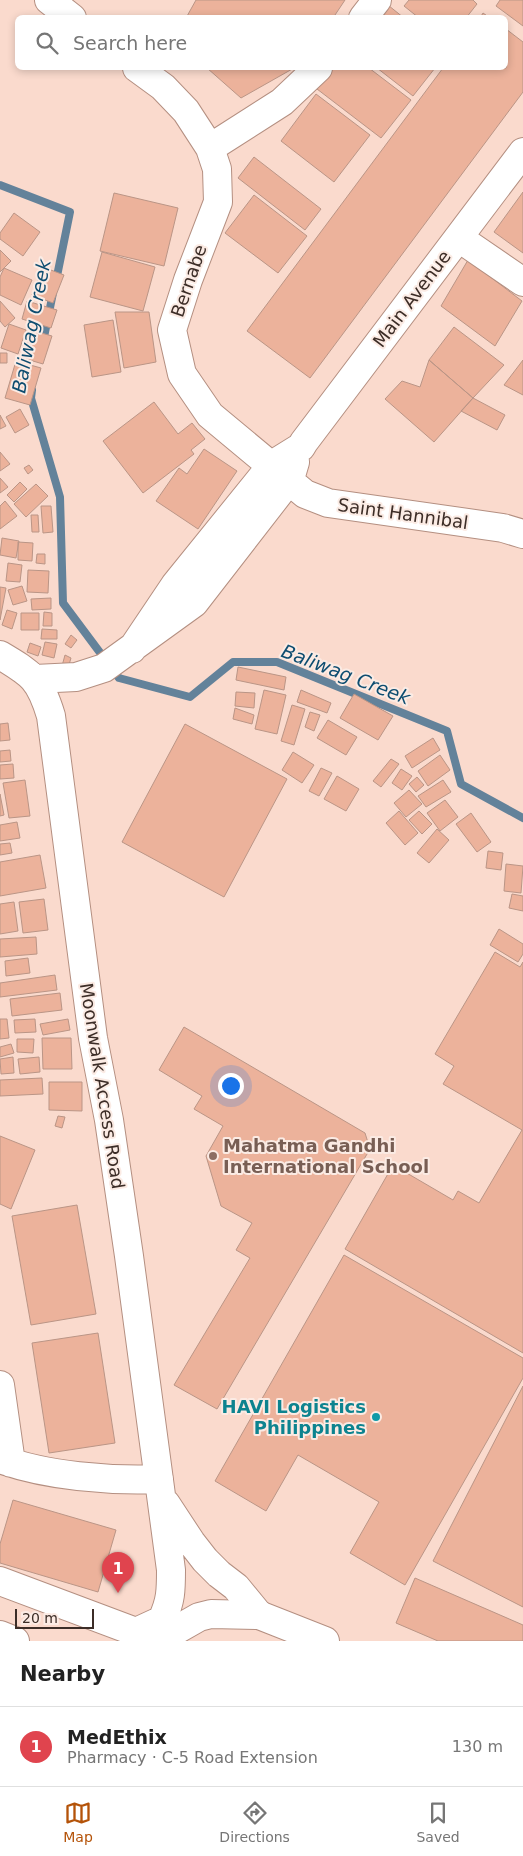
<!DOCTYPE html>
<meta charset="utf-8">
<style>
:root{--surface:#fff;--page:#f6f6f6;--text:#222;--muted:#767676;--line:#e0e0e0;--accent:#b45309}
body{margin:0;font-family:"DejaVu Sans",sans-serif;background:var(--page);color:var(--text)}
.scale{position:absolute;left:15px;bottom:12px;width:79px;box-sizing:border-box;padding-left:5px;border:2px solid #3c2d27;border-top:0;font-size:14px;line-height:18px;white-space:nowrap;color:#3c2d27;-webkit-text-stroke:4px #fbebe4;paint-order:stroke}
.you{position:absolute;left:230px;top:1085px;width:18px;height:18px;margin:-12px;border:4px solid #fff;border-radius:50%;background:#1a73e8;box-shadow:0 0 0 8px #1a73e833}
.badge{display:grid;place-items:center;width:32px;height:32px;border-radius:50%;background:var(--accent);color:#fff;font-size:16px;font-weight:700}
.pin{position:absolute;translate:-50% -41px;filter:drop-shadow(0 1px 2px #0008)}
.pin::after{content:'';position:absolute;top:26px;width:18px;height:15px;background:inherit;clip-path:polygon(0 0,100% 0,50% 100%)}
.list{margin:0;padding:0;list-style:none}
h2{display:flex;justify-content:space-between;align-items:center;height:65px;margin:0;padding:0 20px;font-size:21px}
h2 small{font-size:16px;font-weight:400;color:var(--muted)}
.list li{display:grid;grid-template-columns:32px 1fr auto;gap:15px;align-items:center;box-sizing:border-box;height:80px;padding:0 20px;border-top:1px solid var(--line)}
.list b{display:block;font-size:19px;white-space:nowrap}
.list p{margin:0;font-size:16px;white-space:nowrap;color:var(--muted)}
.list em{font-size:16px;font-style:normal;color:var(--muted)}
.icon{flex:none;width:28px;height:28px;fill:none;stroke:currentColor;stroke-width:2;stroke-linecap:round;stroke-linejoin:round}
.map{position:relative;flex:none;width:523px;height:1641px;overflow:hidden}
.search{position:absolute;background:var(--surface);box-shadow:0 2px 8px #0003;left:15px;right:15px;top:15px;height:55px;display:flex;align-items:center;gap:12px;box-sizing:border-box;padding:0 18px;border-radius:8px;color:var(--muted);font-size:19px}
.sheet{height:145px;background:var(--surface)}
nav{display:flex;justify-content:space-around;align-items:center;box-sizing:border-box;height:70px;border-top:1px solid var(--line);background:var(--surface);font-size:14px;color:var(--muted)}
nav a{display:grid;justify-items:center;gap:2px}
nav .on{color:var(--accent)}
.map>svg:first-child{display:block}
</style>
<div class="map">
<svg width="523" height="1641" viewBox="0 0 523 1641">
<rect width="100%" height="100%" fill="#fadacd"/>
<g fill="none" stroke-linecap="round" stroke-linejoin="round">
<path stroke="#63829a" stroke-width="8" d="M0,185L70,212L56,281
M43,342L53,293
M32,390L31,398L60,497L63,603L119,678L190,697L233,662H277L447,731L461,784L523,818"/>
</g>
<path fill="#ecb29b" stroke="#ba9586" d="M196,0H345L333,18H186Z
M409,0H473L477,4L466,18H419L404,6Z
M500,0H523V26L496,6Z
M383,1L404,18H371Z
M483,13L490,18H480Z
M506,29L523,42V92L310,378L247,331L443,68H506Z
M207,68H294L241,98Z
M333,68H369L411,100L381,138L317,89Z
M377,68H435L413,96Z
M316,94L370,135L334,182L281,141Z
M254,157L321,209L305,230L238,178Z
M523,192V253L494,232Z
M114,193L178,208L164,266L100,251Z
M254,195L307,236L278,273L225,233Z
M14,213L40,232L23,256L0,239V233Z
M0,250L11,261L0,272Z
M102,252L155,267L143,311L90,297Z
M468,260L522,301L495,346L441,306Z
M43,267L64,275L53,303L32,295Z
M4,268L32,280L21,305L0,295V277Z
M0,301L15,318L5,327L0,321Z
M27,301L57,310L51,328L22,319Z
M115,312H149L156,362L124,368Z
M113,320L121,372L92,377L84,325Z
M9,324L26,330L18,354L1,348Z
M454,327L504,365L473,398L429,360Z
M31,330L52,336L43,364L23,358Z
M0,353H7V363H0Z
M429,360L473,398L434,442L385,399L402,381L420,387Z
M523,360V395L504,385Z
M16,361L41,368L30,405L5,398Z
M473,398L505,415L497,430L461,411Z
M154,402L178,434L192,423L205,439L191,450L194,454L143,493L103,441Z
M20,409L29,425L15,433L6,417Z
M0,415L6,426L0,429Z
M204,449L237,471L198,529L156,501L179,468L187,474Z
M0,452L10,464L0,471Z
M29,465L33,470L28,474L24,468Z
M0,478L8,487L0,493Z
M20,482L27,489L14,502L7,495Z
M36,484L48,496L26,517L14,504Z
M5,501L17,516L0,529V506Z
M41,506H51L53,532L43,533Z
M31,515H38L39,532H32Z
M2,538L19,541L16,558L0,555Z
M18,542L33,543L32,561L18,560Z
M37,554H45V564L36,563Z
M8,563L22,565L20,582L6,581Z
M28,570L49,571L48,593L27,592Z
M22,586L27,601L13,605L8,590Z
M0,587L6,588L0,620Z
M51,598V609L32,610L31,599Z
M7,610L17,613L12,629L2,625Z
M44,612L52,613V626H43Z
M21,613H39V630H21Z
M42,629L57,630V639H41Z
M71,635L77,640L71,648L65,644Z
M45,642L57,644L54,658L42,655Z
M30,643L41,647L38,656L27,652Z
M65,655L71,658L68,668L62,666Z
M238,667L286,677L284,690L236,680Z
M264,690L286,695L277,734L255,729Z
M301,690L331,703L327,713L297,702Z
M236,692L255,693L254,708L235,706Z
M354,694L393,716L378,740L340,718Z
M292,705L305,709L294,745L281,741Z
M235,708L254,715L252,724L233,719Z
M310,712L320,715L314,731L305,727Z
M328,720L357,737L346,755L317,738Z
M8,723L10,740L0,741V724Z
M185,724L287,779L224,897L122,842Z
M433,738L440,750L412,768L405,756Z
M10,750L11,761L0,762V751Z
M293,752L314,765L302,783L282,770Z
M440,755L450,770L428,786L418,771Z
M391,759L399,764L381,787L373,781Z
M13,764L14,778L0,779V765Z
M321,768L332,773L319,796L309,791Z
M401,769L412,776L402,790L392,783Z
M337,776L359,789L346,811L324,799Z
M417,777L424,785L416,792L409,784Z
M25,780L30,816L9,818L3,783Z
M443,780L451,792L426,807L418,796Z
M409,790L422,804L406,817L394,803Z
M0,794L4,815L0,816Z
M445,800L458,817L440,831L427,813Z
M399,811L418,833L405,845L386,823Z
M419,811L432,824L422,834L409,820Z
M471,813L491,842L477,852L456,824Z
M17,822L20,838L0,841V825Z
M437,829L449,840L429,863L417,853Z
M10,843L12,853L0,855V844Z
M488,851L503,853L501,870L486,868Z
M40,855L46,888L0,896V862Z
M506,864L523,866L521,893L504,891Z
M512,894L523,896V911L509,908Z
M44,899L48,930L23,933L19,902Z
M14,902L18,931L0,934V904Z
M499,929L523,944V954L518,962L490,945Z
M36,937L37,954L0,957V939Z
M495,952L520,967L523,962V1353L345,1249L393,1165L453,1200L458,1191L479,1203L522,1130L443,1084L454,1066L435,1054Z
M28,958L30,973L6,976L5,961Z
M55,975L57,990L0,997V983Z
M60,993L62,1010L12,1016L10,999Z
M0,1019H7L9,1038L0,1039Z
M35,1019L36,1032L15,1033L14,1020Z
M68,1019L70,1030L43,1035L40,1024Z
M184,1027L365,1133L370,1149L217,1409L174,1385L250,1258L236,1250L252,1223L221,1206L206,1156L223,1126L194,1109L202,1096L159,1070Z
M42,1038H71L72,1069H43Z
M17,1039H34L33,1053L17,1052Z
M11,1044L14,1053L0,1057V1047Z
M13,1057L14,1073L1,1074L0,1059Z
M39,1057L40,1072L20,1074L18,1059Z
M42,1078L43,1094L0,1096V1080Z
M49,1082H82V1111L49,1110Z
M58,1116L65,1117L62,1128L55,1126Z
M0,1136L35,1150L11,1209L0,1204Z
M77,1205L96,1314L31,1325L12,1216Z
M344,1255L523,1358V1378L405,1585L350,1553L379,1502L298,1455L266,1511L215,1481Z
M98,1333L115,1443L49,1453L32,1343Z
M523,1386V1607L433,1561Z
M13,1500L116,1530L98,1592L0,1563V1544Z
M415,1578L523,1625V1641H438L396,1623Z"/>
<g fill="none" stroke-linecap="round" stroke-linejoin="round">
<g stroke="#b48f81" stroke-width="30">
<path id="minor" d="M49,0L72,18
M363,18L377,0
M137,68L163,87L186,111L210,148L217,169L218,202L188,280L172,330L182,374L210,415L305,494L328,503L503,528L523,534
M210,148L282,102L318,68
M459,238L523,282
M132,649L175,585L272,465L301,447L304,442L523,152
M0,655C32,674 40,679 51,716L93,1038L109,1120L129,1256L171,1570C171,1590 171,1601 162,1620L136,1632
M35,679L76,677L104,668L194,603L290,479L295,462
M0,1385L11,1463
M0,1459C46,1476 110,1481 159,1479
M166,1504L191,1542L205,1560L219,1574L236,1587L259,1615"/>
</g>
<g stroke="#b48f81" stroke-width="30">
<path id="major" d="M0,1581L136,1632L163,1633L178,1629L199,1617L211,1614L259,1615L325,1641"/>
</g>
<g stroke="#b48f81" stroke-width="30">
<path id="highway" d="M0,1635L15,1641"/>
</g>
<use href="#minor" stroke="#fff" stroke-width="28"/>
<use href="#major" stroke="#fff" stroke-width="28"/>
<use href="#highway" stroke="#fff" stroke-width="28"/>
</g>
<circle fill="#8d6e63" stroke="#fbebe4" stroke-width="2" cx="213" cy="1156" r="5"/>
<circle fill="#0f9aa8" stroke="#fbebe4" stroke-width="2" cx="376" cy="1417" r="5"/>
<g text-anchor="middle" stroke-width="4" stroke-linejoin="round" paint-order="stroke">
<g font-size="18" fill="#3c2d27" stroke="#fbebe4">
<text transform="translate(189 281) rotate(-71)" y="6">Bernabe</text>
<text transform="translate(412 299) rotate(-53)" y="6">Main Avenue</text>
<text transform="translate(403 514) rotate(8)" y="6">Saint Hannibal</text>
<text transform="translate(102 1086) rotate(81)" y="6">Moonwalk Access Road</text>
</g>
<g font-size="18" font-weight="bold" fill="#785e54" stroke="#fbebe4" text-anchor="start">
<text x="223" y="1152">Mahatma Gandhi<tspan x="223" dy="21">International School</tspan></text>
</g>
<g font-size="18" font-weight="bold" fill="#0d838f" stroke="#fbebe4" text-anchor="end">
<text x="366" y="1413">HAVI Logistics<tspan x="366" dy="21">Philippines</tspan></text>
</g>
<g font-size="19" font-style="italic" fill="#0e4d70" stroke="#fbebe4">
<text transform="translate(31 326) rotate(-79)" y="7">Baliwag Creek</text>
<text transform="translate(346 674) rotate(21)" y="7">Baliwag Creek</text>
</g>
</g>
</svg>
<div class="scale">20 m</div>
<div class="you"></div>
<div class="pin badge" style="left:118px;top:1593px;background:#e0444e">1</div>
<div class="search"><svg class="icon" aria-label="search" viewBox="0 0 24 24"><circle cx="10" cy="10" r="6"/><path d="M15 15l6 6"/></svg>Search here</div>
</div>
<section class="sheet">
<h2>Nearby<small></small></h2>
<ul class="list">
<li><span class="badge" style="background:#e0444e">1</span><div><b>MedEthix</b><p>Pharmacy · C-5 Road Extension</p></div><em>130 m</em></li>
</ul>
</section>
<nav>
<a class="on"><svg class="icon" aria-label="map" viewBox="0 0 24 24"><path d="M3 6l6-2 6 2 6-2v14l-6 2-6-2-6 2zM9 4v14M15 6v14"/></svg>Map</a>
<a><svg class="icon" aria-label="directions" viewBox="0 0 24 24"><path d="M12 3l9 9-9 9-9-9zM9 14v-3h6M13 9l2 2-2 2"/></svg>Directions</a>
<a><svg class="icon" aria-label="saved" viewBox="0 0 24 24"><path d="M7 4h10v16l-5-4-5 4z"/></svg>Saved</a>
</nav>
